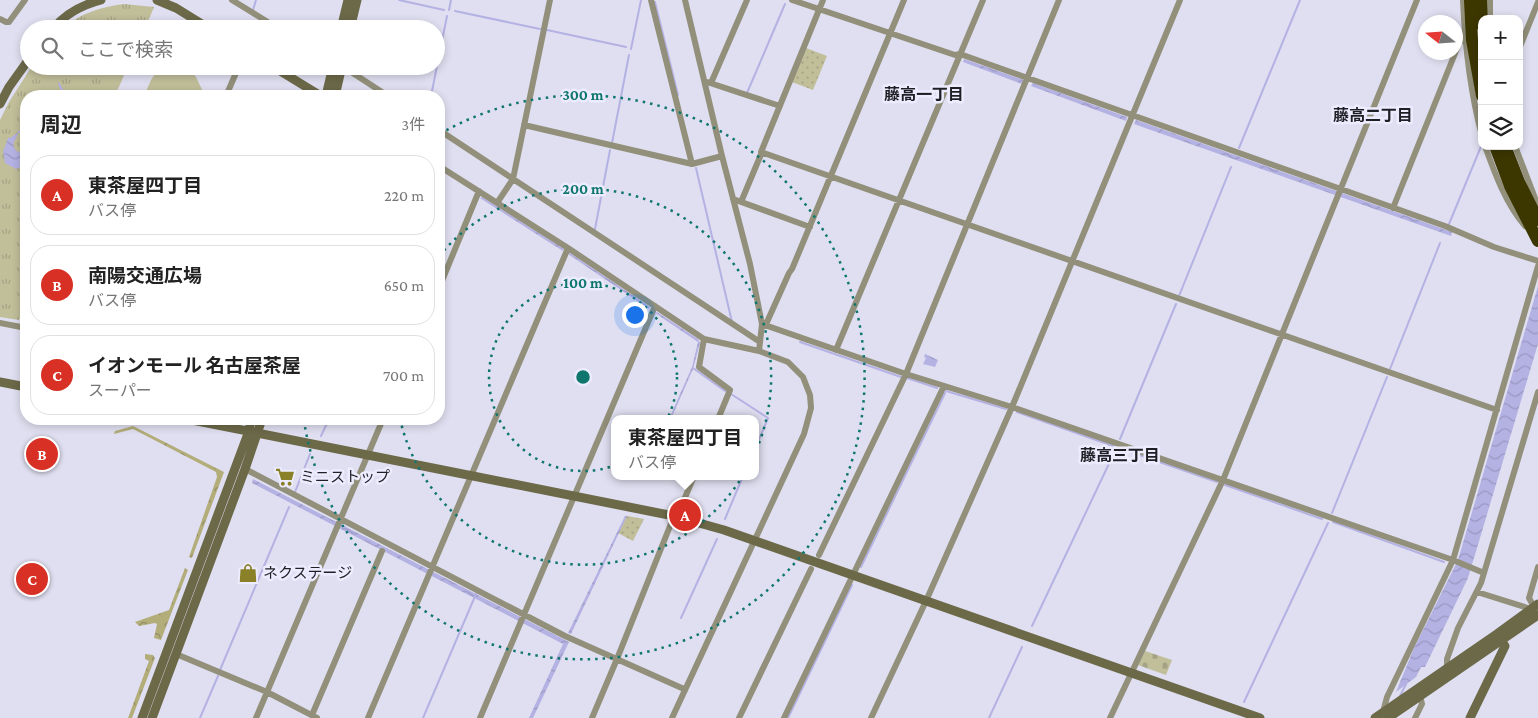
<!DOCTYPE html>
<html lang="ja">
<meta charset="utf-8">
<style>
:root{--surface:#fff;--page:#f6f6f6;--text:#222;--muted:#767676;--line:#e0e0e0;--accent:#d93025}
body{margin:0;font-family:"Crimson Pro","Noto Sans JP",serif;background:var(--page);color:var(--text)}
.controls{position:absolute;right:15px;top:15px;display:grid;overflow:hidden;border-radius:10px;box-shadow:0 2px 8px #0003}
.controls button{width:45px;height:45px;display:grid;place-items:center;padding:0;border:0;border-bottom:1px solid var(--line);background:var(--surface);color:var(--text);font:25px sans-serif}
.compass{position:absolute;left:1418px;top:15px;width:45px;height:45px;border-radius:50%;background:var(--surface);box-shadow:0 2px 8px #0003;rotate:287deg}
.you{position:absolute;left:634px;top:314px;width:18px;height:18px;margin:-12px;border:4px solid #fff;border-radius:50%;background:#1a73e8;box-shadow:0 0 0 8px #1a73e833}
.badge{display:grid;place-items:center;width:32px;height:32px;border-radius:50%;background:var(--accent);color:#fff;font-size:16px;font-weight:700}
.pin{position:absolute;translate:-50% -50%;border:2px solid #fff;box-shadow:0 1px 5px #0006}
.popup{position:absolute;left:611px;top:415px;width:148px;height:65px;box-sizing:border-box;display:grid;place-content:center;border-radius:10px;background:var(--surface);filter:drop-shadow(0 1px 4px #0005);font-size:16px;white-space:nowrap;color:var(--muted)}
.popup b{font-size:19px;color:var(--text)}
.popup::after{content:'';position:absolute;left:50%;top:100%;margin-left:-10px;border:10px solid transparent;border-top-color:var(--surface)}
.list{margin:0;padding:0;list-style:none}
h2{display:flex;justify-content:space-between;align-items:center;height:65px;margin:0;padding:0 20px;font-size:21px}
h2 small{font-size:16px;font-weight:400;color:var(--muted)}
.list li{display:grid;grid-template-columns:32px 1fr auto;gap:15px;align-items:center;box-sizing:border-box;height:80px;margin:0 10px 10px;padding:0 10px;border:1px solid var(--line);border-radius:20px}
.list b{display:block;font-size:19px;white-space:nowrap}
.list p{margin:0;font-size:16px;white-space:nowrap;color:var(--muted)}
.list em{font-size:16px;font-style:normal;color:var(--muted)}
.icon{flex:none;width:28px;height:28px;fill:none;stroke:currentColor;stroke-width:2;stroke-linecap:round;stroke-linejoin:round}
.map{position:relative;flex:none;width:1538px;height:718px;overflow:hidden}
.search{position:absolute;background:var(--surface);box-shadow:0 2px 8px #0003;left:20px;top:20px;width:425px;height:55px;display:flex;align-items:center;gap:12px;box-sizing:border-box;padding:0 18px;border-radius:28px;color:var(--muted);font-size:19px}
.panel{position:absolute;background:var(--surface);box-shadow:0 2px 8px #0003;left:20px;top:90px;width:425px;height:335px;border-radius:20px}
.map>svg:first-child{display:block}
</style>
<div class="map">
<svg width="1538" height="718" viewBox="0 0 1538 718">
<defs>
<pattern id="grass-dots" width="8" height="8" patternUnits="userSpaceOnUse" patternTransform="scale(1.25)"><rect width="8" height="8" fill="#c1be9a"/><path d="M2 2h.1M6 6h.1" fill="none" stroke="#a5a385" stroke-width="1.8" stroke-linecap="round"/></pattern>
<pattern id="forest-crowns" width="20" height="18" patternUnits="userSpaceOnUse" patternTransform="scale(1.25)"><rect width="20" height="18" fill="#b3ad7a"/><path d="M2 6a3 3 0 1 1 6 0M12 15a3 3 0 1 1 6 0" fill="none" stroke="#918c64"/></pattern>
<pattern id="cemetery-stones" width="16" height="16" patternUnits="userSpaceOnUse" patternTransform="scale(1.25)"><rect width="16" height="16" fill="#c1be9a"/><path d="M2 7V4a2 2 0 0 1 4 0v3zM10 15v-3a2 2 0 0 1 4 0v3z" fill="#a5a385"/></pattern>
<pattern id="park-tufts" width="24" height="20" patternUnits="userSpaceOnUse" patternTransform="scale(1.25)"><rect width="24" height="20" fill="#c1be9a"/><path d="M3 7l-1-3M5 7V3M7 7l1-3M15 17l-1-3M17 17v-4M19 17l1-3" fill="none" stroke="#a5a385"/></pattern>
<pattern id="water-waves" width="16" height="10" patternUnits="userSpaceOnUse" patternTransform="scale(1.25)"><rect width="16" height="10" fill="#b4b1e3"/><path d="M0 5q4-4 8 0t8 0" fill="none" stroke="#9a98c3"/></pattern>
</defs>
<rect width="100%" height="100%" fill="#dfdff1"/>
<path fill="url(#grass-dots)" d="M806,48L827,56L813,90L792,82Z
M627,516L644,519L633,541L618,533Z"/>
<path fill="url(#forest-crowns)" d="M133,426L224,472L192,558L189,557L217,477L216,472L133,429L114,434L115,431Z
M185,568L188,570L161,640L154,638L157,624L155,623L139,626L135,622L169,610Z
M145,654L153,655L155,658L132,718H128L149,661L145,659Z"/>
<path fill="url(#cemetery-stones)" d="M1145,651L1172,660L1166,675L1138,665Z"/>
<path fill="url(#park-tufts)" d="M124,4L154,7L145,29H63C80,13 101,7 124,4Z
M32,66H128L115,96H26V305L19,320L0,317V120L9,102Z"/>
<path fill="#c1be9a" d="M160,66H187L196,77L205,96H144L151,80Z"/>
<path fill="url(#water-waves)" d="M964,59L1024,80L1022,84L963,62Z
M1033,83L1127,117L1126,121L1031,86Z
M1136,120L1452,232L1451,236L1134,124Z
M18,132C18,139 8,144 18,152L26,150V165L16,169L5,163L3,152L8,138L12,137Z
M482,197L564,249L563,251L480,198Z
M570,253L650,307L649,309L568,254Z
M1538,286V344L1468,578L1425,667H1421L1416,677L1396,692L1414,648L1458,560Z
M657,312L698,339L700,343L693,369L671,419H669L692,367L698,342L655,313Z
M925,354L938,360L935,367L923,364L926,358L924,357Z
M253,479L569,642L533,718H529L563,644L252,483Z
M625,516H627L571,634L568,633Z"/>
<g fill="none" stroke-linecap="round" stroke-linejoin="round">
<path stroke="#b4b1e3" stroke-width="2" d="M399,0L444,10
M655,2L678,95
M253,10L256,0
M449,10L451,0
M455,11L540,29
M547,30L626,47
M631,49L641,0
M59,84L62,90L60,96
M747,93L785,4
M431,96L447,16
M19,132L26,129
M612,143L629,55
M1239,148L1300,0
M696,168L732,322
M1449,224L1482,144
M595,229L610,150
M1179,296L1231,167
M800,342L901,377
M693,368L725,391
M1390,369L1440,243
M907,378L937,388
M946,391L1006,409
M731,394L768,418L755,449
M1017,412L1113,446
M321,436L329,419
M1120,439L1176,304
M1122,449L1217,482
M1225,485L1322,519
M295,492L310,454
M1332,513L1387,377
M725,519L743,476
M1333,522L1444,562
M861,567L945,393
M681,618L717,539
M1032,626L1115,451
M220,670L289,507
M1400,696L1406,684
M1244,702L1328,523
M200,718L218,676
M423,718L476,594
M788,718L852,585
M989,718L1022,647"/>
<path stroke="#92907a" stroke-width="6" d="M232,0L279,29
M651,0L692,164
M685,0L722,156L750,264L762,324L759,351
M792,0L955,55L960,54L1445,226L1494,247L1538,261
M823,0L761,152L1497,410
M1463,0C1465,46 1470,91 1482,136
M0,19L6,22H9L25,0
M1490,19V0
M1519,49L1538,2
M342,66L388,96
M707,82L780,106
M711,83L747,0
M226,96L239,66
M524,125L692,164L722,156
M439,130L760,342
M1485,146C1495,174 1506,204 1525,226
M1515,146L1535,198L1537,209
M439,166L568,248L704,339L759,351L788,362L803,377L810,395L811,408L804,434L672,718
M733,199L810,227
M741,202L762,152
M497,203L513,179L550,0
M1393,208L1460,41H1465
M439,288L479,191
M0,323L26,328
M762,324L906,374L1012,407L1453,560L1484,573
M762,324L767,322L789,273L792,269L904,0
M704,339L699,367L730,390L718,419
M836,350L983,0
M245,469L565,636L684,689
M819,555L906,374L1059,0
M1538,567L1529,598L1534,607L1538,609
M1477,592L1531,609
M176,654L267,692L317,718
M1447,669V659L1458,628L1481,583L1538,392
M1383,712L1387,697L1453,560L1538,266
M312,715L382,551
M256,718L383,419
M368,718L568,248
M480,718L655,306
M592,718L617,659L674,516L681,507L694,476
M739,718L811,569
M784,718L944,386
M871,718L926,601L1012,407L1180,0
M1110,718L1223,480L1417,0
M1415,718L1422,704L1420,696"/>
<path stroke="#6c6949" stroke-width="9" d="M157,0L176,8L210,29
M53,29C65,14 82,5 101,0
M341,29L348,0
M350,29L357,0
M272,66L321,96
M326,96L333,66
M335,96L342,66
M0,104L9,87L29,59
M0,382L26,387
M187,419L674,516L724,530L1260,718
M142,718L249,431L251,419
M152,718L245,469L262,419
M1375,718L1497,634L1538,604
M1388,718L1538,615
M1470,718L1505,646L1499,637"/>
<path stroke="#3c3600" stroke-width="12" d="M1470,0L1472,40L1482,96
M1481,0L1482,25
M1495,146L1510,186L1538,241
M1505,146L1519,182L1538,220"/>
</g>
<g fill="none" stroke="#0f766e" stroke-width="2.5" stroke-dasharray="2.5 5">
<circle cx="583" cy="377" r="94"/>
<path d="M439 256A188 188 0 1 1 400 419"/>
<path d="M440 134A282 282 0 1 1 304 421"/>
</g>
<defs>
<g id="supermarket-bare" transform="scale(1.5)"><path d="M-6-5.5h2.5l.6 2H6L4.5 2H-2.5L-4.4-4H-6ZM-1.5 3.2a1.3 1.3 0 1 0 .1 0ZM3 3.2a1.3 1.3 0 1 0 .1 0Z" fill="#8a8027" stroke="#edecff" stroke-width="2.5" paint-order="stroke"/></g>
<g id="shop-bare" transform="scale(1.5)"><path d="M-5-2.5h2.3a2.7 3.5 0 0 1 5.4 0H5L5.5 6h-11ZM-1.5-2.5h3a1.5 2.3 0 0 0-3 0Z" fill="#8a8027" stroke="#edecff" stroke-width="2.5" paint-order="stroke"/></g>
</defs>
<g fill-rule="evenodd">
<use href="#supermarket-bare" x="285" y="477"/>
<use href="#shop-bare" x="248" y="573"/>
</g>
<g text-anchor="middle" stroke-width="5" stroke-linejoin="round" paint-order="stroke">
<g font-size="15" fill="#1e1e24" stroke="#edecff" text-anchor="start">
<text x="300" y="482">ミニストップ</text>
<text x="263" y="578">ネクステージ</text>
</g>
<g font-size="16" font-weight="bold" fill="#1e1e24" stroke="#edecff">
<text x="924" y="100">藤高一丁目</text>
<text x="1373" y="121">藤高二丁目</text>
<text x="1120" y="461">藤高三丁目</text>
</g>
</g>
<circle cx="583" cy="377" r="8" fill="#0f766e" stroke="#edecff" stroke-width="2.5"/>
<g font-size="15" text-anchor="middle" font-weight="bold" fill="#0f766e" stroke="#edecff" stroke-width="5" stroke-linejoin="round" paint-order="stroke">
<text x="583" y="100">300 m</text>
<text x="583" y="194">200 m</text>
<text x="583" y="288">100 m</text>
</g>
</svg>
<div class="controls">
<button>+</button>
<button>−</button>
<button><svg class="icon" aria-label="layers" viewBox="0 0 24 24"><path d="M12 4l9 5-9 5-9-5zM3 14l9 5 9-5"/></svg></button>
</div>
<svg class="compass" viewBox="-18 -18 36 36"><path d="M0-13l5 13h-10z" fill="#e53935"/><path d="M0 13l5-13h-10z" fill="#767676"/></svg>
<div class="you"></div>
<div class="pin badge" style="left:685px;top:515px">A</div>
<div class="popup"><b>東茶屋四丁目</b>バス停</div>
<div class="pin badge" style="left:42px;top:454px">B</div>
<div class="pin badge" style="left:32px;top:579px">C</div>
<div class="search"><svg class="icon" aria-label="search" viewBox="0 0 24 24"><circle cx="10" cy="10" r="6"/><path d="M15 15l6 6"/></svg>ここで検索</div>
<section class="panel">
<h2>周辺<small>3件</small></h2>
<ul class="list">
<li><span class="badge">A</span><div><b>東茶屋四丁目</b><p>バス停</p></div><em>220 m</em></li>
<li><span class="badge">B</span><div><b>南陽交通広場</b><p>バス停</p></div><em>650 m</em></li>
<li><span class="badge">C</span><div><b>イオンモール 名古屋茶屋</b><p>スーパー</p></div><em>700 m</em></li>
</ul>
</section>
</div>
